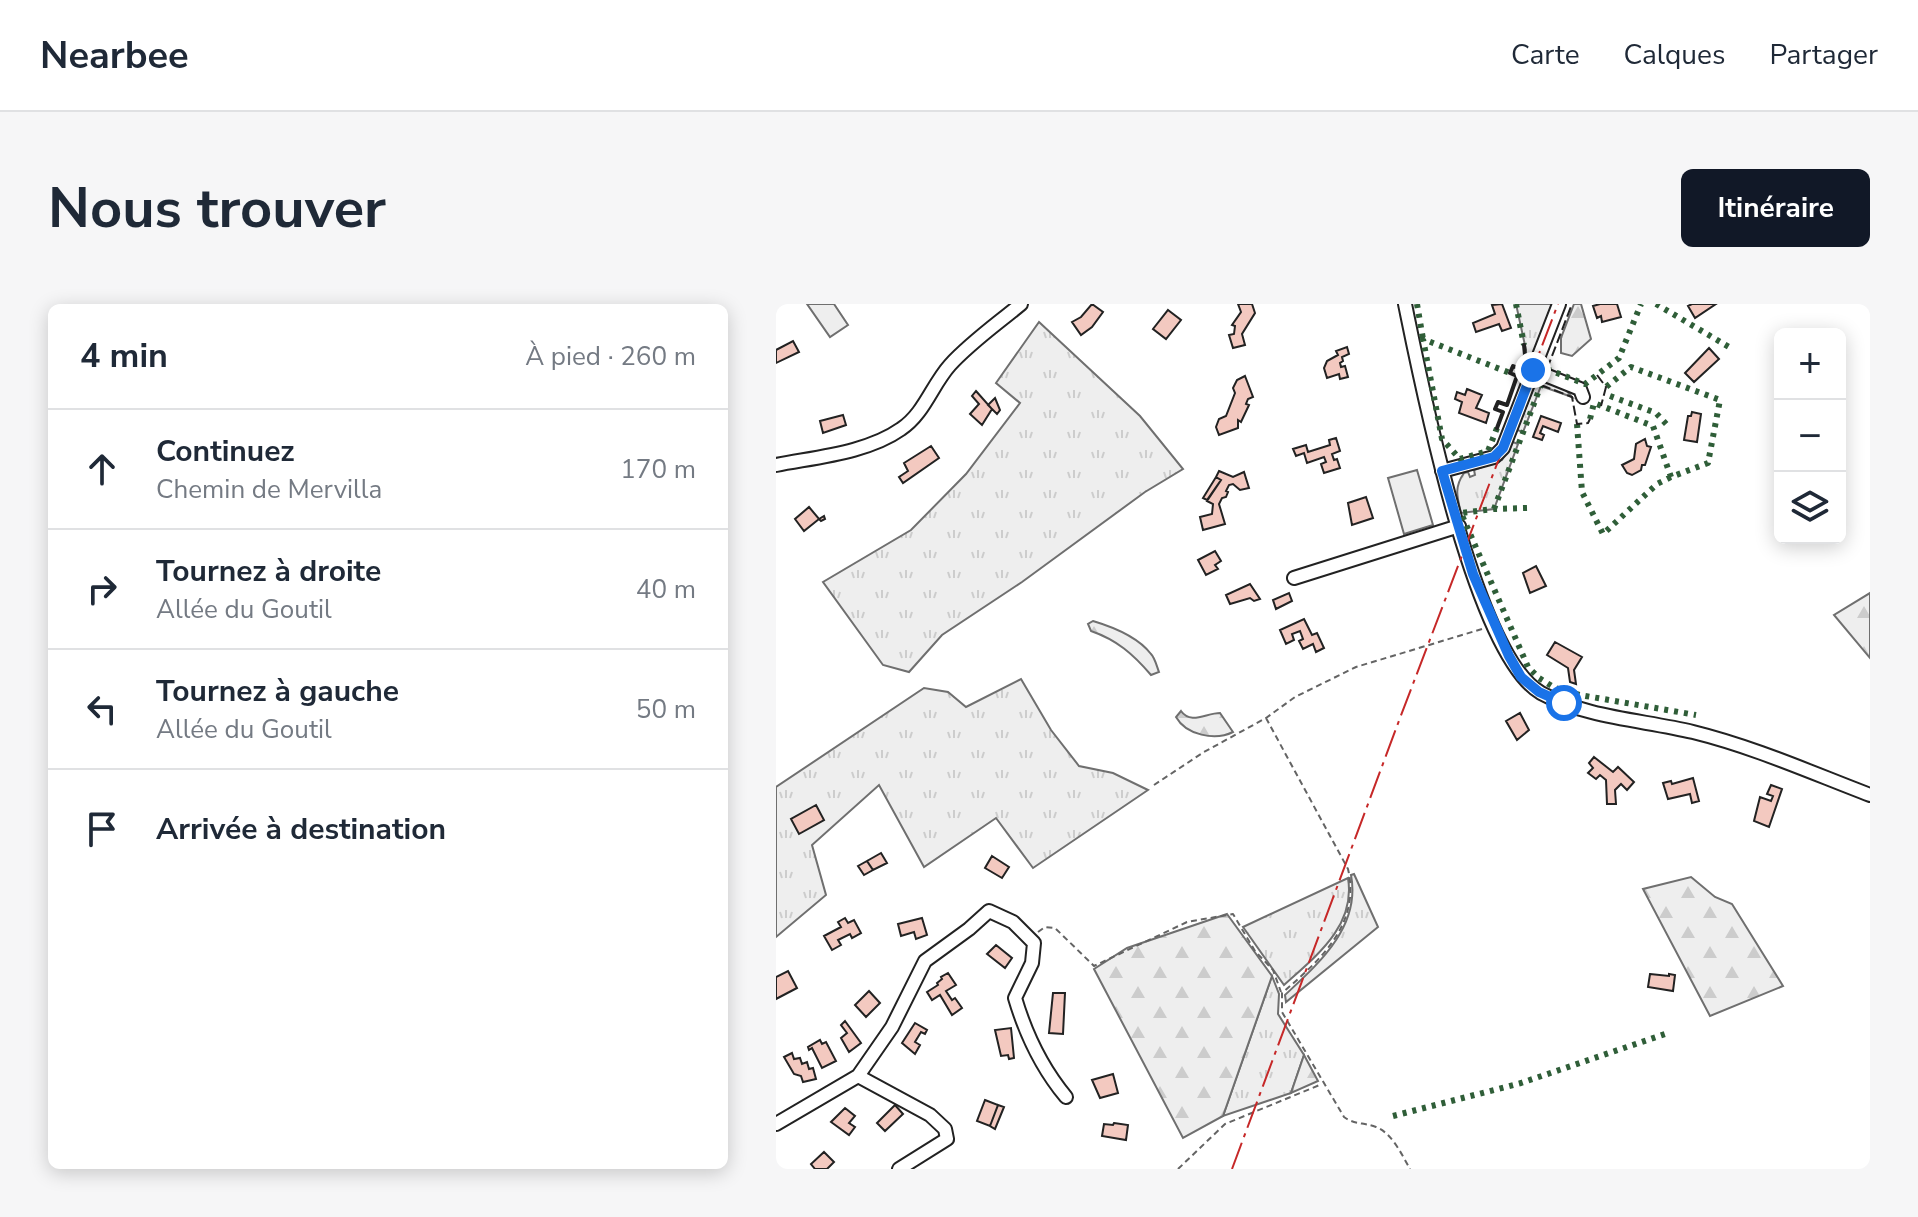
<!DOCTYPE html>
<html lang="fr">
<meta charset="utf-8">
<style>
:root{--surface:#fff;--page:#f6f6f7;--text:#1f2937;--muted:#747a83;--line:#e0e1e3;--accent:#111827}
body{margin:0;font-family:"Nunito Sans",sans-serif;background:var(--page);color:var(--text)}
.controls{position:absolute;right:24px;top:24px;display:grid;overflow:hidden;border-radius:12px;box-shadow:0 4px 20px #0003}
.controls button{width:72px;height:72px;display:grid;place-items:center;padding:0;border:0;border-bottom:2px solid var(--line);background:var(--surface);color:var(--text);font:40px sans-serif}
.stop{position:absolute;width:24px;height:24px;margin:-18px;border:6px solid #1a73e8;border-radius:50%;background:#fff}
.stop.end{background:#1a73e8;border-color:#fff;box-shadow:0 2px 8px #0008}
.list{margin:0;padding:0;list-style:none}
h2{display:flex;justify-content:space-between;align-items:center;height:104px;margin:0;padding:0 32px;font-size:34px}
h2 small{font-size:26px;font-weight:400;color:var(--muted)}
.list li{display:grid;grid-template-columns:52px 1fr auto;gap:24px;align-items:center;box-sizing:border-box;height:120px;padding:0 32px;border-top:2px solid var(--line)}
.list b{display:block;font-size:30px;white-space:nowrap}
.list p{margin:0;font-size:26px;white-space:nowrap;color:var(--muted)}
.list em{font-size:26px;font-style:normal;color:var(--muted)}
.icon{flex:none;width:44px;height:44px;fill:none;stroke:currentColor;stroke-width:2;stroke-linecap:round;stroke-linejoin:round}
.map{position:relative;flex:none;width:1094px;height:865px;overflow:hidden;border-radius:12px}
header{display:flex;align-items:center;gap:48px;box-sizing:border-box;height:112px;padding:0 40px;background:var(--surface);border-bottom:2px solid var(--line)}
header strong{font-size:38px}
nav{display:flex;gap:44px;margin-inline-start:auto;font-size:28px}
.intro{display:flex;align-items:center;justify-content:space-between;box-sizing:border-box;height:192px;padding:0 48px}
h1{margin:0;font-size:56px}
.button{padding:20px 36px;border-radius:12px;background:var(--accent);color:#fff;font-size:28px;font-weight:700}
main{display:flex;gap:48px;padding:0 48px}
aside{flex:1;background:var(--surface);border-radius:12px;box-shadow:0 4px 20px #0003}
.map>svg:first-child{display:block}
</style>
<header>
<strong>Nearbee</strong>
<nav><a>Carte</a><a>Calques</a><a>Partager</a></nav>
</header>
<div class="intro"><h1>Nous trouver</h1><a class="button">Itinéraire</a></div>
<main>
<aside>
<h2>4 min<small>À pied · 260 m</small></h2>
<ul class="list">
<li><svg class="icon" aria-label="ahead" viewBox="0 0 24 24"><path d="M12 20V5M6 11l6-6 6 6"/></svg><div><b>Continuez</b><p>Chemin de Mervilla</p></div><em>170 m</em></li>
<li><svg class="icon" aria-label="right" viewBox="0 0 24 24"><path d="M7 20v-9h11M14 6l5 5-5 5"/></svg><div><b>Tournez à droite</b><p>Allée du Goutil</p></div><em>40 m</em></li>
<li><svg class="icon" aria-label="left" viewBox="0 0 24 24"><path d="M17 20v-9H6M10 6l-5 5 5 5"/></svg><div><b>Tournez à gauche</b><p>Allée du Goutil</p></div><em>50 m</em></li>
<li><svg class="icon" aria-label="arrive" viewBox="0 0 24 24"><path d="M6 21V4h12l-3 4 3 4H6"/></svg><div><b>Arrivée à destination</b></div></li>
</ul>
</aside>
<div class="map">
<svg width="1094" height="865" viewBox="0 0 1094 865">
<defs>
<pattern id="grass-tufts" width="24" height="20" patternUnits="userSpaceOnUse" patternTransform="scale(2)"><rect width="24" height="20" fill="#eee"/><path d="M3 7l-1-3M5 7V3M7 7l1-3M15 17l-1-3M17 17v-4M19 17l1-3" fill="none" stroke="#ccc"/></pattern>
<pattern id="forest-firs" width="22" height="20" patternUnits="userSpaceOnUse" patternTransform="scale(2)"><rect width="22" height="20" fill="#eee"/><path d="M5 1l3.5 6h-7zM16 11l3.5 6h-7z" fill="#ccc"/></pattern>
</defs>
<rect width="100%" height="100%" fill="#fff"/>
<path fill="url(#grass-tufts)" stroke="#6f6f6f" stroke-width="2" d="M740,0H777L753,65L745,62L750,46Z
M263,18L364,112L407,165L369,188L246,278L166,331L133,368L107,361L47,278L135,226L190,170L244,99L220,79Z
M768,74L785,80L796,93L765,82L747,128L741,126L760,78Z
M737,138L742,140L718,205L685,209C681,193 678,183 688,169L692,168L694,173L699,171L698,166L726,156Z
M245,375L275,426L303,462L337,469L372,486L257,564L220,514L148,563L103,481L36,541L50,591L0,633V483L148,384L172,388L190,403Z
M578,570L602,623L510,698L509,691C542,660 585,623 575,571Z
M572,574C580,622 540,652 508,681L467,623Z
M496,672L503,690L502,710L528,751L515,789L447,812Z"/>
<path fill="url(#forest-firs)" stroke="#6f6f6f" stroke-width="2" d="M798,0H805L815,35L796,52L785,49V34Z
M1094,289V354L1058,311Z
M317,317C337,323 362,333 375,350C379,354 381,363 383,368L375,371C357,350 341,336 315,327L312,320Z
M405,407C415,421 430,409 444,409L457,428C439,437 410,431 400,413Z
M915,573L939,593L956,600L1007,682L934,712L867,585Z
M451,610L496,672L447,812L407,834L318,665L351,644Z
M528,751L542,777L515,789Z"/>
<path fill="#eee" stroke="#6f6f6f" stroke-width="2" d="M31,0H58L72,21L54,33Z
M641,166L657,221L628,230L612,174Z"/>
<path fill="#f3c9c0" stroke="#222" stroke-width="2" d="M316,0L327,8L316,23L305,31L296,18L305,13Z
M462,0H476L479,9L466,30L469,41L457,44L453,31L458,30L459,22L456,21L465,8Z
M726,0L735,24L726,27L723,20L700,28L697,19L719,10L716,1Z
M824,0H841L845,13L826,18L825,12L821,14L817,2Z
M916,0H940L919,14L912,2Z
M392,6L405,16L390,35L377,25Z
M17,37L23,48L0,59V46Z
M571,43L573,50L566,53L567,57L564,59L565,63L569,62L572,73L564,75L563,70L551,74L548,64L551,57L562,51L560,47Z
M933,44L943,55L918,78L909,69Z
M469,72L477,93L472,95L470,100L473,101L465,118L462,116V124L443,131L440,123L443,115L450,112L459,89L457,84L461,76Z
M691,85L706,91L700,104L713,109L710,119L683,109L686,98L679,95L681,88L689,91Z
M200,87L216,105L206,121L194,110L203,100L196,92Z
M219,94L224,106L221,110L212,101Z
M916,108L925,110L921,138L908,136L912,112H915Z
M67,111L70,121L47,129L44,117Z
M765,112L785,119L782,128L767,122L764,129L768,131L766,136L757,133Z
M560,134L564,147L556,150L558,156L561,155L564,164L548,169L545,160L550,158L548,153L531,159L528,149L520,152L517,145L530,141L532,148L554,141L553,136Z
M869,135L871,142L875,143L869,161H866L865,166L856,171L851,169L846,161L858,155L860,140Z
M155,142L163,154L127,179L123,173L132,167L128,159Z
M443,167L457,173L468,168L473,184L464,186L457,180L453,181L450,187L452,188L450,193L446,194L443,200L449,220L427,226L424,213L436,210L437,200L431,197L445,176L440,173Z
M440,173L445,176L431,196L427,194Z
M590,193L597,214L576,221L572,199Z
M33,203L43,215L48,212L49,215L45,217L43,215L28,227L19,215Z
M439,247L445,257L439,261L442,265L430,271L422,256Z
M760,262L770,282L754,289L747,269Z
M474,280L484,295L478,297L474,294L454,300L450,291Z
M513,289L516,297L500,305L497,296Z
M528,315L536,331L541,329L548,344L540,348L537,340L527,345L523,337L527,335L524,327L516,330L518,336L510,340L504,326Z
M779,338L806,353L798,366L800,380L794,378L792,364L771,351Z
M744,409L753,426L741,436L730,417Z
M818,453L837,468L842,463L858,478L851,486L845,480L839,486L840,500H831L830,476L824,471L820,475L812,469L817,464L813,459Z
M917,474L923,497L916,499L914,490L892,495L887,479L895,477L896,480Z
M995,481L1006,485L993,523L978,517L984,493L995,497L997,492L991,490Z
M40,501L48,516L23,530L15,515Z
M105,549L111,559L97,566L91,557Z
M216,552L233,563L226,574L209,564Z
M91,557L97,566L88,571L82,562Z
M69,614L72,619L78,616L85,629L76,634L74,630L62,636L65,641L56,646L48,632L65,623L62,618Z
M146,614L151,631L140,635L138,628L125,632L122,620Z
M220,641L236,654L229,664L211,650Z
M12,667L21,684L0,695V673Z
M172,669L180,681L170,687L176,696L179,694L186,704L176,711L164,691L156,696L151,688L162,681L161,679L166,675L165,673Z
M874,670L893,672V670L899,671L897,687L872,683Z
M93,687L104,699L90,713L79,701Z
M277,689H289L287,730L273,729Z
M69,717L85,739L73,748L65,734L71,729L65,721Z
M139,719L151,726L149,730L145,728L139,738L144,741L139,750L126,739Z
M235,724L238,754L233,755L232,751L225,752L219,726Z
M44,736L46,740L50,738L60,757L46,764L36,744L33,746L32,743Z
M16,749L18,755L24,754L26,760L31,758L33,765L37,764L40,775L27,778L25,772L18,770L8,753Z
M337,770L342,789L324,794L316,776Z
M209,796L222,801L214,822L201,817Z
M119,801L127,810L109,827L101,819Z
M222,801L228,803L219,825L214,822Z
M69,804L79,812L73,819L79,823L73,831L55,818Z
M338,819L352,821L350,836L326,832L328,820L337,821Z
M48,848L58,858L51,865H39L35,860Z"/>
<g fill="none" stroke-linecap="round" stroke-linejoin="round">
<g stroke="#222" stroke-width="16">
<path id="minor" d="M629,0C645,78 698,351 765,389C811,414 867,416 917,428C978,443 1036,469 1094,491
M757,66L804,85L807,93
M0,161C40,153 91,149 125,125C148,110 156,81 174,61C195,38 221,20 245,0
M666,167L718,153L727,144L783,0
M518,274L683,222
M82,772L154,811L169,825L171,835L123,865
M0,820L82,772L116,723L149,657L193,625L213,607L237,618L258,639L256,659L239,694C250,731 265,763 290,793"/>
</g>
<path stroke="#646464" stroke-width="2" stroke-dasharray="6 4" stroke-linecap="butt" d="M1093,0H1094
M490,414L572,565C585,621 543,657 506,689V708L568,813C579,821 587,818 600,823C616,829 626,851 634,865
M378,481L428,448L490,414L519,393L580,363L706,325
M262,628L269,623L279,624L318,662L411,618L457,610L479,647L497,666L505,688
M402,865L449,820L546,780"/>
<use href="#minor" stroke="#fff" stroke-width="12"/>
<path stroke="#2f5e38" stroke-width="6" stroke-dasharray="4 6" stroke-linecap="butt" d="M641,0L647,35
M740,0L748,41
M880,0L953,43
M771,65L809,80L843,54L865,0
M834,92L880,109L893,123
M814,115L818,99L877,122L895,173L932,159L944,96L855,63L830,83
M801,120L806,188L827,230L881,180L895,173
M721,124L712,147L684,155L666,135L647,35L734,69
M751,204L718,205L685,209L752,363L763,374L779,384L804,391L920,411
M718,205L765,81
M617,812L745,779L889,730
M1092,865L1094,864"/>
<path stroke="#222" stroke-width="2" stroke-dasharray="10 4" stroke-linecap="butt" d="M771,65L796,0
M821,71L830,83L825,102
M765,81L796,93L801,120L812,119L814,115"/>
<path stroke="#222" stroke-width="4" d="M721,124L727,108L719,105L722,98L731,101L741,72L734,69L737,62L744,65L749,51L748,41"/>
<path stroke="#c62828" stroke-width="2" stroke-dasharray="28 6 4 6" stroke-linecap="butt" d="M456,865L624,414L782,0"/>
</g>
<g fill="none" stroke-linecap="round" stroke-linejoin="round">
<path stroke="#1a73e8" stroke-width="10" d="M757,66L727,144L718,153L666,167L697,270L733,352L745,373L763,388L788,399"/>
</g>
</svg>
<div class="controls">
<button>+</button>
<button>−</button>
<button><svg class="icon" aria-label="layers" viewBox="0 0 24 24"><path d="M12 4l9 5-9 5-9-5zM3 14l9 5 9-5"/></svg></button>
</div>
<div class="stop" style="left:788px;top:399px"></div>
<div class="stop end" style="left:757px;top:66px"></div>
</div>
</main>
